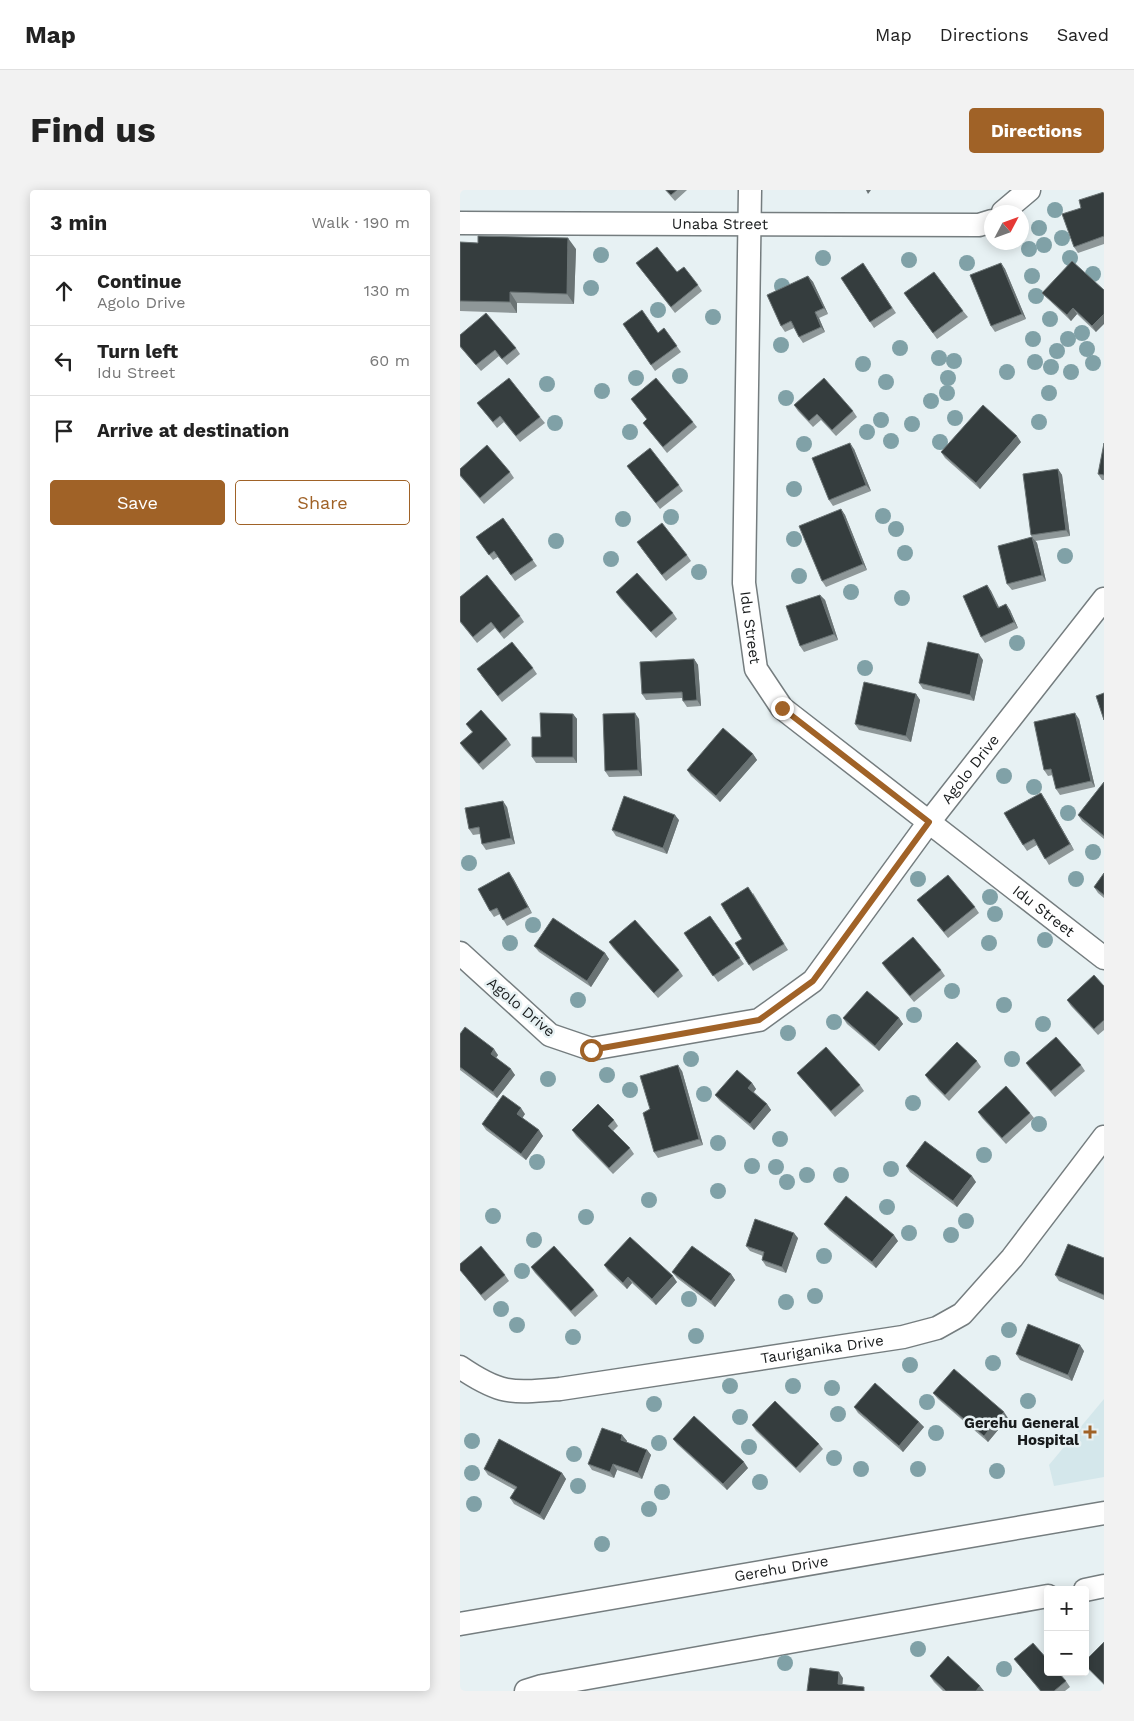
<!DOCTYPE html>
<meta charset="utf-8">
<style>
:root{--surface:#fff;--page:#f2f2f2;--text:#222;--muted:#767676;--line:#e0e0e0;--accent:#a06227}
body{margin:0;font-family:"Work Sans",sans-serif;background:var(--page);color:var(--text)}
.controls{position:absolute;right:15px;bottom:15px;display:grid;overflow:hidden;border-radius:5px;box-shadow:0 2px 12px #0003}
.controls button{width:45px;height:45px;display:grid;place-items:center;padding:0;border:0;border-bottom:1px solid var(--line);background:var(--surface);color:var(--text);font:25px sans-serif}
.compass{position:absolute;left:524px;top:15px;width:45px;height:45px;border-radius:50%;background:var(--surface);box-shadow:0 2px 12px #0003;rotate:49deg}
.stop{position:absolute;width:15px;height:15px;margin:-11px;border:4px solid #a06227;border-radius:50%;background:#fff}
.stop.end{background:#a06227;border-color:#fff;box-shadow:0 1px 5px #0008}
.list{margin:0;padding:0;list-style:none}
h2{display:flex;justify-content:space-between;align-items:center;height:65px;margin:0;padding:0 20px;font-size:21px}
h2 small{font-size:16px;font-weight:400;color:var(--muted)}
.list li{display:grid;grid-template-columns:32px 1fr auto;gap:15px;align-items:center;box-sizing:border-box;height:70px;padding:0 20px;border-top:1px solid var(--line)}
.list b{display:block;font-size:19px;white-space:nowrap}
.list p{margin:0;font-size:16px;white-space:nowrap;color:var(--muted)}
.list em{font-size:16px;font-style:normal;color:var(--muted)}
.actions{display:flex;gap:10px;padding:15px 20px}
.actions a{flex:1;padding:11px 0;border:1px solid var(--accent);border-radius:5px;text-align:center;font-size:18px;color:var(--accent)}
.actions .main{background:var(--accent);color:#fff}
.icon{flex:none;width:28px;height:28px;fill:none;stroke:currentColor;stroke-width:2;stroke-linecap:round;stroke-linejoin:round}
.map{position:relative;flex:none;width:644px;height:1501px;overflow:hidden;border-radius:5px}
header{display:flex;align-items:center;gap:30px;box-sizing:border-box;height:70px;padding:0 25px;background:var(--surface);border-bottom:1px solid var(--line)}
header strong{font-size:24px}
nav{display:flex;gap:28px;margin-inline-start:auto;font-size:18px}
.intro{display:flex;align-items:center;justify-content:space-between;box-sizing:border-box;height:120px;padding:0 30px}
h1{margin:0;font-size:35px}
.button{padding:12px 22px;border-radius:5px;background:var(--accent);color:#fff;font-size:18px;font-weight:700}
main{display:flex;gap:30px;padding:0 30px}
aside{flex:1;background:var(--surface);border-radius:5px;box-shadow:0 2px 12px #0003}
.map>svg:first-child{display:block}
</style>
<header>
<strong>Map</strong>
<nav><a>Map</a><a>Directions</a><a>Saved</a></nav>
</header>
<div class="intro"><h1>Find us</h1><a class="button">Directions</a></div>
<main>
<aside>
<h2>3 min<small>Walk · 190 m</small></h2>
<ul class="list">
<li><svg class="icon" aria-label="ahead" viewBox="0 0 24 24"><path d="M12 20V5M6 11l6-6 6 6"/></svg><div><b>Continue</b><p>Agolo Drive</p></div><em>130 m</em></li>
<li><svg class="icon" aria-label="left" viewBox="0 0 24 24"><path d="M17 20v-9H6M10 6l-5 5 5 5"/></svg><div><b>Turn left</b><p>Idu Street</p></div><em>60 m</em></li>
<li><svg class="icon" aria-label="arrive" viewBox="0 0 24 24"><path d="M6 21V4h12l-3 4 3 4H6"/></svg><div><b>Arrive at destination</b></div></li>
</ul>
<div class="actions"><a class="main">Save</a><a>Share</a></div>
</aside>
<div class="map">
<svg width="644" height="1501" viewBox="0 0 644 1501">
<rect width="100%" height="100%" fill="#e7f1f3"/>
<path fill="#d4e7eb" d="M644,1209V1287L594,1296L589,1275Z"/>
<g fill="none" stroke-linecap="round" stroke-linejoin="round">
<g stroke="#757d7f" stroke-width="25">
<g id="minor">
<path id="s1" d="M290,0L284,393L296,479L322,518L644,768"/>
<path d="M543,22L569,0"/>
<path id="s2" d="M0,33L519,35L532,31"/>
<path id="s3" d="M0,763L90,845L131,859L299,830L353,791L469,632L644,409"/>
<path id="s4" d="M0,1177C41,1205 52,1203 100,1199L443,1147L477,1138L502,1124L552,1068L644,947"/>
<path d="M625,1400L644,1396"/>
<path id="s5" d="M0,1434L644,1323"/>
<path d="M66,1501L82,1496L588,1406"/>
</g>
</g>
<use href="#minor" stroke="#fff" stroke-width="22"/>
</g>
<g fill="#80a1a7">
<circle cx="595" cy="20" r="8"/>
<circle cx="579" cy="38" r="8"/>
<circle cx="602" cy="48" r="8"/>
<circle cx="584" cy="55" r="8"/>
<circle cx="569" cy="59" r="8"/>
<circle cx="141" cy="65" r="8"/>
<circle cx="363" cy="68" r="8"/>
<circle cx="610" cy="68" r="8"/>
<circle cx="449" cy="70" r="8"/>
<circle cx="507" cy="73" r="8"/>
<circle cx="633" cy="84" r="8"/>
<circle cx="572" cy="86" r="8"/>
<circle cx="322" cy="96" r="8"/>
<circle cx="131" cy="98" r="8"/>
<circle cx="576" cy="106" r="8"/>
<circle cx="198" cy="120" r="8"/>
<circle cx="253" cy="127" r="8"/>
<circle cx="590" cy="129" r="8"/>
<circle cx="622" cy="143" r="8"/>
<circle cx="573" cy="149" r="8"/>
<circle cx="608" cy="149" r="8"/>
<circle cx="321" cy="155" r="8"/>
<circle cx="440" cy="158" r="8"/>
<circle cx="627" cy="159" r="8"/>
<circle cx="597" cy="161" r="8"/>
<circle cx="479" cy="168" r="8"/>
<circle cx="494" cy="171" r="8"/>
<circle cx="575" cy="172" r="8"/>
<circle cx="633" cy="173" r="8"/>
<circle cx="403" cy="174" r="8"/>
<circle cx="591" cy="177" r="8"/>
<circle cx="547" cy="182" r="8"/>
<circle cx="611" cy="182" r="8"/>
<circle cx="220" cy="186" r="8"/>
<circle cx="176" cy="188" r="8"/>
<circle cx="488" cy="188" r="8"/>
<circle cx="426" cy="192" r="8"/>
<circle cx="87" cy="194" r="8"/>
<circle cx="142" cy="201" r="8"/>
<circle cx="487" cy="203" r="8"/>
<circle cx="589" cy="203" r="8"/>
<circle cx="326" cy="208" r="8"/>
<circle cx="471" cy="211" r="8"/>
<circle cx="495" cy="228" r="8"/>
<circle cx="421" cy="230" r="8"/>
<circle cx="579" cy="232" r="8"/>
<circle cx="95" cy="233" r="8"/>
<circle cx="452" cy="234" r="8"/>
<circle cx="170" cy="242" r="8"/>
<circle cx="407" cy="242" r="8"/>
<circle cx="431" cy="251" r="8"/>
<circle cx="480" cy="252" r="8"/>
<circle cx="344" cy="254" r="8"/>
<circle cx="334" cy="299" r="8"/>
<circle cx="423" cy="326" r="8"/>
<circle cx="211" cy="327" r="8"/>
<circle cx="163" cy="329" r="8"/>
<circle cx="436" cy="339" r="8"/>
<circle cx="334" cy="349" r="8"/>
<circle cx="96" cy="351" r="8"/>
<circle cx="445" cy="363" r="8"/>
<circle cx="605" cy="366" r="8"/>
<circle cx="151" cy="369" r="8"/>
<circle cx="239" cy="382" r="8"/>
<circle cx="339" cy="386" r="8"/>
<circle cx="391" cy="402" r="8"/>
<circle cx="442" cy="408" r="8"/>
<circle cx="557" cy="453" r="8"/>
<circle cx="405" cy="478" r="8"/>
<circle cx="544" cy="586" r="8"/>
<circle cx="574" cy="597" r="8"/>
<circle cx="608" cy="623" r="8"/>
<circle cx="633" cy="662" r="8"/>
<circle cx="9" cy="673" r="8"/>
<circle cx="458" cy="689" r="8"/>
<circle cx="616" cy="689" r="8"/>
<circle cx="530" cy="707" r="8"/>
<circle cx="535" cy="724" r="8"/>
<circle cx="73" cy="735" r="8"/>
<circle cx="585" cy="750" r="8"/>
<circle cx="50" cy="753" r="8"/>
<circle cx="529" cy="753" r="8"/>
<circle cx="492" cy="801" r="8"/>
<circle cx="118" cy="810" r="8"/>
<circle cx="544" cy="815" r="8"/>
<circle cx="454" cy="825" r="8"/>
<circle cx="374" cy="832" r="8"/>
<circle cx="583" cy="834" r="8"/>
<circle cx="328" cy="843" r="8"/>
<circle cx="231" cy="869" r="8"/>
<circle cx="552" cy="869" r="8"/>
<circle cx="147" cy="885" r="8"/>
<circle cx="88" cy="889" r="8"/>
<circle cx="170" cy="900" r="8"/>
<circle cx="244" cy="904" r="8"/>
<circle cx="453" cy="913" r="8"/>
<circle cx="579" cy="934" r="8"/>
<circle cx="320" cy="949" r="8"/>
<circle cx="258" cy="953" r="8"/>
<circle cx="524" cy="965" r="8"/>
<circle cx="77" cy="972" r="8"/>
<circle cx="292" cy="976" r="8"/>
<circle cx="316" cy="977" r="8"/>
<circle cx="431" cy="979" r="8"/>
<circle cx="347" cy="985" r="8"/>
<circle cx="381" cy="985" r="8"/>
<circle cx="327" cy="992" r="8"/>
<circle cx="258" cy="1001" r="8"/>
<circle cx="189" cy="1010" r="8"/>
<circle cx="427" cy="1017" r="8"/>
<circle cx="33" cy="1026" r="8"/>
<circle cx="126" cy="1027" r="8"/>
<circle cx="506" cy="1031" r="8"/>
<circle cx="449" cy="1043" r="8"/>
<circle cx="491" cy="1045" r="8"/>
<circle cx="74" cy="1050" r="8"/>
<circle cx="364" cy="1066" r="8"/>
<circle cx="62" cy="1081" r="8"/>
<circle cx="355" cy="1106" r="8"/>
<circle cx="229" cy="1109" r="8"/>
<circle cx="326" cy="1112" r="8"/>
<circle cx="41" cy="1119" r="8"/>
<circle cx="57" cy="1135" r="8"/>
<circle cx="549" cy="1140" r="8"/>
<circle cx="236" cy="1146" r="8"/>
<circle cx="113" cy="1147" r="8"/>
<circle cx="533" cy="1173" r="8"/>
<circle cx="450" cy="1175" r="8"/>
<circle cx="270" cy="1196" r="8"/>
<circle cx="333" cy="1196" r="8"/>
<circle cx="372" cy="1198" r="8"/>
<circle cx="568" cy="1211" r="8"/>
<circle cx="467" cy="1212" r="8"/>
<circle cx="194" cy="1214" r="8"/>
<circle cx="378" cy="1224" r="8"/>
<circle cx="280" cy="1227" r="8"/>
<circle cx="476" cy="1243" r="8"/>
<circle cx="12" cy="1251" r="8"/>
<circle cx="199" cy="1253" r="8"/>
<circle cx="289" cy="1257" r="8"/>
<circle cx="114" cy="1264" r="8"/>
<circle cx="374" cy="1268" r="8"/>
<circle cx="401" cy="1279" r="8"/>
<circle cx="458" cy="1279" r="8"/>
<circle cx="537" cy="1281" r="8"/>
<circle cx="12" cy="1283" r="8"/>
<circle cx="300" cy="1292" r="8"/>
<circle cx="118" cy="1296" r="8"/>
<circle cx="202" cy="1302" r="8"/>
<circle cx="14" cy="1314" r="8"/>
<circle cx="189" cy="1319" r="8"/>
<circle cx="142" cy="1354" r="8"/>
<circle cx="458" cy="1459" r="8"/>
<circle cx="325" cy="1473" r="8"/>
<circle cx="544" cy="1479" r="8"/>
</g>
<path fill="#8e9798" d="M205,0H227L215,11Z
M644,2V54L618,63L614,57L621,18Z
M0,52L116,59L114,114L57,113V123L0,121Z
M176,73L217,82L238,95L242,101L215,123Z
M403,73L436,123L414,138L381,88Z
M541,73L545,79L566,129L535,142L531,136Z
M348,86L353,92L368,124L359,128L365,142L343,153L339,147L334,138L325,142L321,136Z
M644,100L636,142L617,124L611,131L587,108L582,103Z
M444,103L503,121L508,127L477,149Z
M163,134L198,143L204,138L221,162L195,181Z
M0,145L56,158L60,164L47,175L39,166L21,181L0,157Z
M171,209L233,232L237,237L207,263L183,233L187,230Z
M17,213L80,227L85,233L60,252L44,232L37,238Z
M334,215L393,221L397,227L376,246L361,230L353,237L338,221Z
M561,252L520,299L485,268L481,262Z
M644,253V290H642L638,284Z
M394,259L411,301L373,316L369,310Z
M167,276L219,295L223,301L200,319Z
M0,279L50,282L54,288L24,314L0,286Z
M598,279L602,285L610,346L575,351L571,345Z
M381,319L385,325L407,380L366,397L362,391Z
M43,328L77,376L55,391L38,367L33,370L16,347Z
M572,347L577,353L586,391L552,400L547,394Z
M181,358L227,365L231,371L206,391Z
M527,395L531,401L539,417L546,414L550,420L558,438L525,453L521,447Z
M156,402L213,423L217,429L196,448L160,408Z
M360,405L365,410L378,450L344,462L340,456Z
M0,407L60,426L64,432L44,449L35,438L17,453L0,432Z
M234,469L238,475L241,516L227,517L223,511L222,508L186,510L182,504Z
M523,470L514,511L463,499L459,493Z
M73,478L77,484L42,512L21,485Z
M456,504L460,510L451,552L399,540L395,534Z
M113,524L117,529V573H76L72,567L81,547Z
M179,529L182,586L149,587L145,581Z
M619,529L635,597L600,605L596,599L593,585L588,586L584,580Z
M6,534L47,549L51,555L23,580L4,559L0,553L12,542Z
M293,564L297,570L260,612L231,586L227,580Z
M644,592V649L622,631L618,625Z
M585,609L614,660L589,675L577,655L567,661L563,655Z
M47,617L55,654L26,660L22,654L20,644L13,645L9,639Z
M219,630L207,664L156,646L152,640Z
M644,683V708L638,703L634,697Z
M53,688L72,723L47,736L40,724L34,727L30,721Z
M293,703L328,760L293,781L289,775L282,749Z
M457,710L515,717L519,723L488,748Z
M250,726L284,774L258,792L224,743Z
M149,752L219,780L223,786L198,808L153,758Z
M74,756L145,763L149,769L131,797L79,762Z
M422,773L481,780L485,786L454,812L426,779Z
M644,796V840L638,845L611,816L607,810Z
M383,828H439L443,834L419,861L387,834Z
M0,844L38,865L36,868L55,885L37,908L0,880Z
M517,871L521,877L489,911L469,891L465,885Z
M566,873L621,875L625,881L595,907L570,879Z
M222,881L243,955L198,968L194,962L190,919Z
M337,883L400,895L404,901L375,927L341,888Z
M292,893L296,899L294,902L307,914L311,920L294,940L260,911L255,905Z
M518,922L570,923L574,928L546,954L522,928Z
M65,924L62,928L79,940L83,946L66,970L26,940L22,934Z
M154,930L158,936L153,941L170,958L174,964L153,984L116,946L112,940Z
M446,976L516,992L497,1017L450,982Z
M364,1034L438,1051L416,1078L369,1040Z
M338,1048L326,1083L306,1076L302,1070L303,1066L290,1061L286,1056Z
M644,1068V1110L599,1091L595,1085Z
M144,1075L217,1092L196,1115L172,1093L167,1099L148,1081Z
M71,1077L134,1100L138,1106L115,1127L75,1083Z
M0,1080L45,1085L49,1091L25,1111Z
M212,1082L271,1084L275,1090L255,1117L217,1088Z
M624,1161L612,1191L560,1170L556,1164Z
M473,1203L548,1228L528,1252L478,1209Z
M394,1217L459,1232L464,1237L443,1262L398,1223Z
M292,1235L359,1254L363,1259L340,1283L296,1241Z
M162,1245L167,1251L166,1252L187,1260L191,1265L182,1289L157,1280L154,1288L132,1280L128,1274Z
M213,1249L288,1278L267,1300L217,1254Z
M24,1279L102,1283L106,1289L84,1330L54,1314L50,1308L55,1300L28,1285Z
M644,1452V1495L625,1476V1471Z
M554,1469L606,1491L610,1497L605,1501H580Z
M470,1486L524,1501H483L474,1492Z"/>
<path fill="#6a7374" d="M406,0H411L408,4Z
M108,48L116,59L114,114L107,104Z
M541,73L545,79L566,129L562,124Z
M348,86L353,92L368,124L364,118Z
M50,102L57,113V123L50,112Z
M613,118L617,124L611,131L607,125Z
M355,122L359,128L365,142L361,137Z
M644,124V134L636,142L632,136Z
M557,246L561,252L520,299L516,293Z
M390,253L394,259L411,301L406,295Z
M598,279L602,285L610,346L606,340Z
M381,319L385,325L407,380L403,374Z
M572,347L577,353L586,391L582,385Z
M527,395L531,401L542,424L538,418Z
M360,405L365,410L378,450L374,444Z
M546,414L550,420L558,438L554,432Z
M519,464L523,470L514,511L510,505Z
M234,469L238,475L241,516L237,510Z
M456,504L460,510L451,552L446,546Z
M175,523L179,529L182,586L178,580Z
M615,523L619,529L635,597L631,591Z
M113,524L117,529V573L113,567Z
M293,564L297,570L260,612L256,606Z
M581,603L585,609L614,660L610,654Z
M43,611L47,617L55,654L51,648Z
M215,625L219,630L207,664L203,658Z
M49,682L53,688L72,723L68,717Z
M145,763L149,769L131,797L127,791Z
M439,828L443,834L419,861L415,856Z
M34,859L38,865L35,869L31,864Z
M218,875L222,881L243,955L239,949Z
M51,879L55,885L37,908L33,902Z
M292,893L296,899L292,904L288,898Z
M307,914L311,920L294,940L290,934Z
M61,918L65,924L61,930L57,924Z
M79,940L83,946L66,970L61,964Z
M512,986L516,992L497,1017L493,1011Z
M334,1043L338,1048L326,1083L322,1077Z
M434,1045L438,1051L416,1078L412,1072Z
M271,1084L275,1090L255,1117L251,1111Z
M213,1086L217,1092L196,1115L192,1109Z
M168,1087L172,1093L167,1099L163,1093Z
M620,1155L624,1161L612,1191L608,1185Z
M544,1222L548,1228L528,1252L524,1246Z
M459,1232L464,1237L443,1262L439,1256Z
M162,1245L167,1251L165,1256L161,1250Z
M187,1260L191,1265L182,1289L178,1283Z
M284,1272L288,1278L267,1300L263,1294Z
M153,1274L157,1280L154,1288L150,1282Z
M102,1283L106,1289L84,1330L80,1325Z
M379,1482L383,1488L382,1500L378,1494Z
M520,1496L524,1501H516Z"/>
<path fill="#353d3e" stroke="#6a7374" d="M206,0H217L211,5Z
M644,2V46L614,57L602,24L621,18L619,10Z
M18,46L108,48L107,104L50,102V112L0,111V52L18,53Z
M197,57L217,82L224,77L238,95L211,117L176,73Z
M612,71L644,100V124L632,136L613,118L607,125L582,103Z
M403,73L432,118L410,132L381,88Z
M541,73L562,124L531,136L510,85Z
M474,82L503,121L473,143L444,103Z
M348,86L364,118L355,122L361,137L339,147L331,131L321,136L307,105Z
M182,120L198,143L204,138L217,156L191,175L163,134Z
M26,123L56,158L42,169L35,160L16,175L0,156V145Z
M49,188L80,227L56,246L40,226L33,232L17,213Z
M196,188L233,232L203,257L183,233L187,229L171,209Z
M364,188L393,221L372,240L357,224L349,231L334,215Z
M523,215L557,246L516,293L481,262Z
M390,253L406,295L369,310L352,268Z
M644,253V285L638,284Z
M27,255L50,282L20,308L0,285V279Z
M190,258L219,295L196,313L167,276Z
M598,279L606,340L571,345L563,284Z
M381,319L403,374L362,391L339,336Z
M43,328L73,370L51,385L34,361L29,365L16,347Z
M202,333L227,365L202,385L177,352Z
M572,347L582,385L547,394L538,356Z
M177,383L213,423L191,442L156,402Z
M27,385L60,426L40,443L31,432L13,447L0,431V407Z
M527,395L538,418L546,414L554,432L521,447L503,406Z
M360,405L374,444L340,456L326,416Z
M52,452L73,478L38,506L17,479Z
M468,452L519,464L510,505L459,493Z
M234,469L237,510L223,511L222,502L182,504L180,472Z
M404,492L456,504L446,546L395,534Z
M644,503V530L636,506Z
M21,520L47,549L19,574L0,553L13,542L6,534Z
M80,523L113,524V567H72V547H81Z
M175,523L178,580L145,581L143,524Z
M615,523L631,591L596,599L591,579L584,580L574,532Z
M263,538L293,564L256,606L227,580Z
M644,592V646L618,625Z
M581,603L610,654L585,669L574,649L563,655L544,623Z
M164,606L215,625L203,658L152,640Z
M43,611L51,648L22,654L19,637L9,639L5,618Z
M49,682L68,717L43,730L37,718L30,721L18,699Z
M644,683V705L634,697Z
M488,685L515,717L484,742L457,710Z
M288,697L324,754L289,775L275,753L282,749L261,714Z
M250,726L280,768L253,786L224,743Z
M93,728L145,763L127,791L74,756Z
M175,730L219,780L194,803L149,752Z
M453,747L481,780L450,806L422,773Z
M634,785L644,796V830L634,839L607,810Z
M407,801L439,828L415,856L383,828Z
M5,837L34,859L31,864L51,879L33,902L0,877V844Z
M596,847L621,875L591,901L566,873Z
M497,852L517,871L485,905L465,885Z
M366,857L400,895L371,921L337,883Z
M218,875L239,949L194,962L183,923L190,919L180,886Z
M277,880L292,893L288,898L307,914L290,934L255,905Z
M546,896L570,923L542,948L518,922Z
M43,905L61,918L57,924L79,940L61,964L22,934Z
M138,914L154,930L148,936L170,958L149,978L112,940Z
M465,951L512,986L493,1011L446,976Z
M386,1006L434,1045L412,1072L364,1034Z
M295,1029L334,1043L322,1077L302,1070L304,1062L286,1056Z
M170,1047L213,1086L192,1109L168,1087L163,1093L144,1075Z
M608,1054L644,1068V1105L595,1085Z
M21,1056L45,1085L21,1105L0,1080V1074Z
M94,1056L134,1100L111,1121L71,1077Z
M232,1056L271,1084L251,1111L212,1082Z
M568,1134L620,1155L608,1185L556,1164Z
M494,1179L544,1222L524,1246L473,1203Z
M415,1193L459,1232L439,1256L394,1217Z
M315,1211L359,1254L336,1278L292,1235Z
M234,1226L284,1272L263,1294L213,1249Z
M142,1238L162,1245L161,1250L187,1260L178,1283L153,1274L150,1282L128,1274Z
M39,1249L102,1283L80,1325L50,1308L57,1297L24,1279Z
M644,1452V1494L625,1475V1471Z
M573,1453L588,1470V1482H598L606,1491L594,1501H581L554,1469Z
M488,1466L520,1496L516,1501H486L470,1486Z
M350,1478L379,1482L378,1494L404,1497V1501H347Z"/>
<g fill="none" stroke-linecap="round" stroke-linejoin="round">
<path stroke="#a06227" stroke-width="6" d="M131,860L299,830L353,791L469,632L322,518"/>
</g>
<path fill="#a06227" stroke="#e7f1f3" stroke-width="2" d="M627.5 1234.5h5v5h5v5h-5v5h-5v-5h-5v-5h5z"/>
<g text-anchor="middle" stroke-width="5" stroke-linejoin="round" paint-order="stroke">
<g font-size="15" fill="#181b1c" stroke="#e7f1f3">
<text dy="5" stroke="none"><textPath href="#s2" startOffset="260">Unaba Street</textPath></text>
<text dy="5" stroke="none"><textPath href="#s1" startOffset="438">Idu Street</textPath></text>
<text dy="5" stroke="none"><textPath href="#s3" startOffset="666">Agolo Drive</textPath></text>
<text dy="5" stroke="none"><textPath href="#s1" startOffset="858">Idu Street</textPath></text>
<text transform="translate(61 817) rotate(40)" y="5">Agolo Drive</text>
<text dy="5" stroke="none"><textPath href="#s4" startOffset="371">Tauriganika Drive</textPath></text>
<text dy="5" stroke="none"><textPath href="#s5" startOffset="326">Gerehu Drive</textPath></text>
</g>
<g font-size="15" font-weight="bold" fill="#181b1c" stroke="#e7f1f3" text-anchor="end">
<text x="619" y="1238">Gerehu General<tspan x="619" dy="17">Hospital</tspan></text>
</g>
</g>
</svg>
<div class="controls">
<button>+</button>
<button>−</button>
</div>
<svg class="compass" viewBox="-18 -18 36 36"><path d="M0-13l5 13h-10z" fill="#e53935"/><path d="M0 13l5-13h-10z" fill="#767676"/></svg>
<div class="stop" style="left:131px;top:860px"></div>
<div class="stop end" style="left:322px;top:518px"></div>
</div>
</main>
